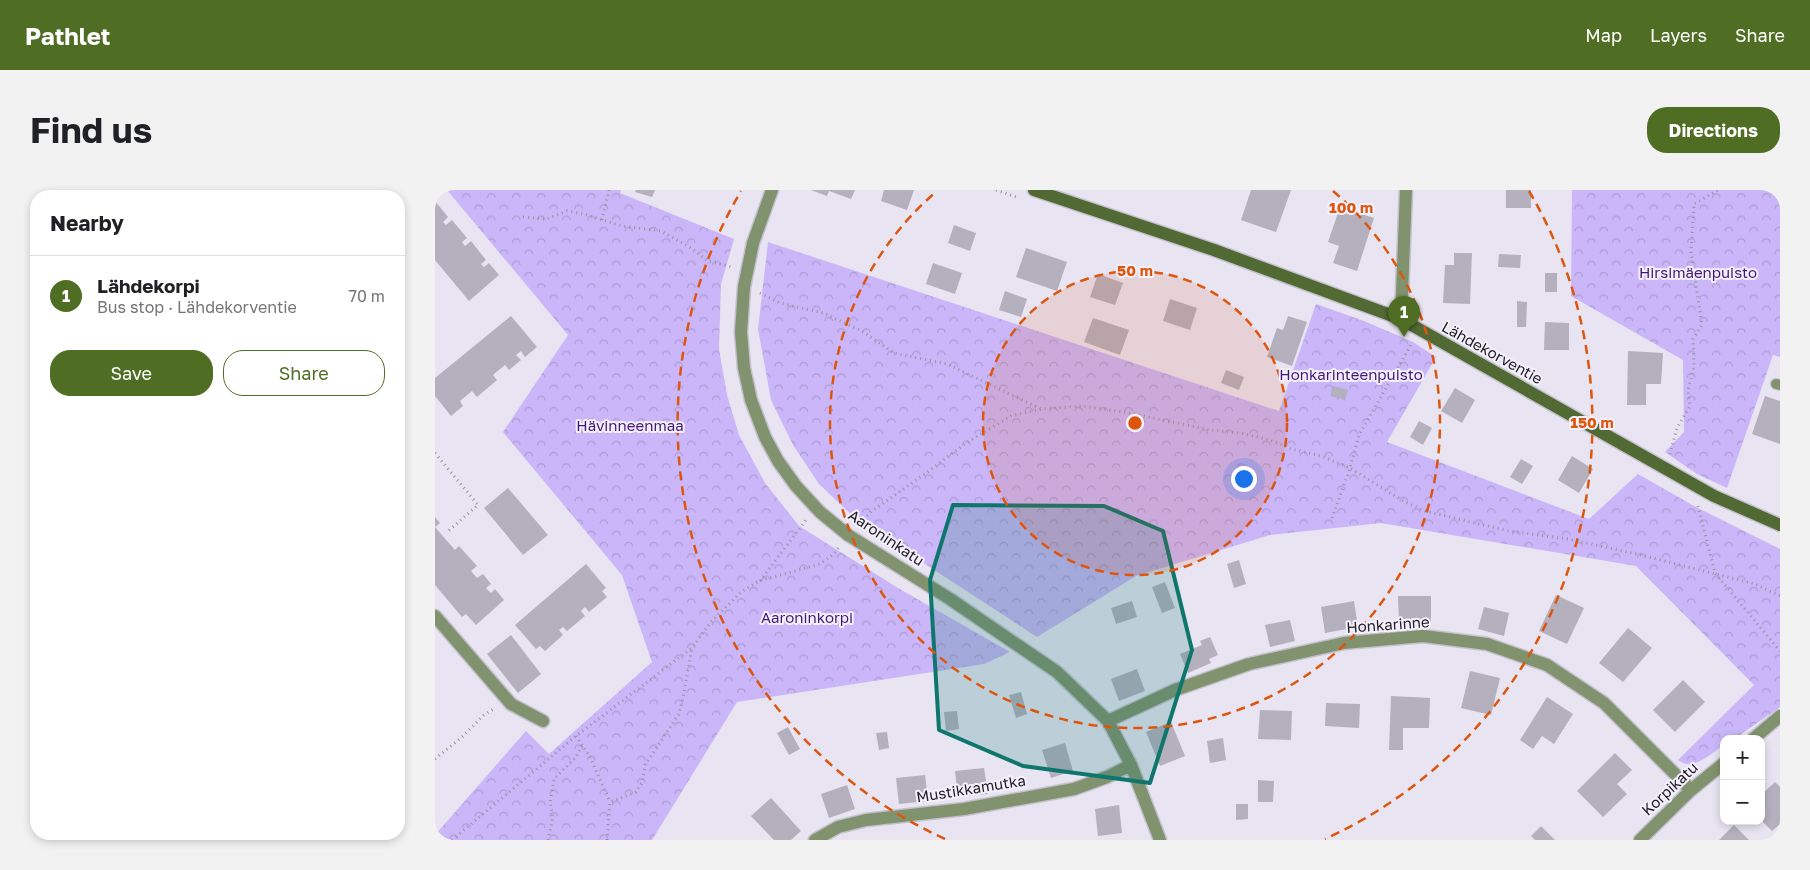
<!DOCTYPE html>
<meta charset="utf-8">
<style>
:root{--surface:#fff;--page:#f2f2f2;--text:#202124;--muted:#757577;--line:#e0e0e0;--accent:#4f6e24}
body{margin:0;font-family:"Golos Text",sans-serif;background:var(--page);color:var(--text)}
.controls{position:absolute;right:15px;bottom:15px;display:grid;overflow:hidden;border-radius:10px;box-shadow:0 2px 8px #0003}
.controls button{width:45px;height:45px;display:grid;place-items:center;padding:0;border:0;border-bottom:1px solid var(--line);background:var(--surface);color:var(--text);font:25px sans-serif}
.you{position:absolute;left:808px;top:288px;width:18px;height:18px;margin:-12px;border:4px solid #fff;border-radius:50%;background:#1a73e8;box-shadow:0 0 0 8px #1a73e833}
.badge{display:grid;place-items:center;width:32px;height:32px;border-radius:50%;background:var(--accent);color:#fff;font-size:16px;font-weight:700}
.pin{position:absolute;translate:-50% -41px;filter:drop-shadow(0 1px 2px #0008)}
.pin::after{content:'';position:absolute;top:26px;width:18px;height:15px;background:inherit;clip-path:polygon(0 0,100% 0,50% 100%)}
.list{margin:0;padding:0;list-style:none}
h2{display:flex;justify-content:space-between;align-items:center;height:65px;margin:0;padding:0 20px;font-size:21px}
h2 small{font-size:16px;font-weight:400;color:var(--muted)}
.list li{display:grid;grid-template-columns:32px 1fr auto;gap:15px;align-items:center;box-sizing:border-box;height:80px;padding:0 20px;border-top:1px solid var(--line)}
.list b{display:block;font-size:19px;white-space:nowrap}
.list p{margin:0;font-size:16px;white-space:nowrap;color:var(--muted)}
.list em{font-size:16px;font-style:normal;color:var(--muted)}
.actions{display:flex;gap:10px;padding:15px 20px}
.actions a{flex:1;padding:11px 0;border:1px solid var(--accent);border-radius:20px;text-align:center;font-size:18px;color:var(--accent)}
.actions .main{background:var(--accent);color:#fff}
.map{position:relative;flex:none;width:1345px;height:650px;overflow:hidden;border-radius:20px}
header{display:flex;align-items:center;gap:30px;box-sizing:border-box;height:70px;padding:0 25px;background:var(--accent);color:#fff}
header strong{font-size:24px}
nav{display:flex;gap:28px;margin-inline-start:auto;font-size:18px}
.intro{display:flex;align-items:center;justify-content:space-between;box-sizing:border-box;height:120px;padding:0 30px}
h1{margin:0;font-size:35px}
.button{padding:12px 22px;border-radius:20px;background:var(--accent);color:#fff;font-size:18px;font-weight:700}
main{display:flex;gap:30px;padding:0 30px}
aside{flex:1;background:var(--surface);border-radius:20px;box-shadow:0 2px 8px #0003}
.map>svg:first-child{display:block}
</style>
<header>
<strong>Pathlet</strong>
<nav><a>Map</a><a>Layers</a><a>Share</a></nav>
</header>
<div class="intro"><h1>Find us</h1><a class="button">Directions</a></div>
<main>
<aside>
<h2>Nearby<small></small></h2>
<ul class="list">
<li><span class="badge">1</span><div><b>Lähdekorpi</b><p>Bus stop · Lähdekorventie</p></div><em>70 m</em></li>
</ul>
<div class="actions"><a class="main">Save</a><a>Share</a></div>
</aside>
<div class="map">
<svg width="1345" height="650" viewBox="0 0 1345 650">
<defs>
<pattern id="forest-crowns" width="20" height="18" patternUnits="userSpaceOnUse" patternTransform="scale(1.25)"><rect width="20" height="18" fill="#cab6f8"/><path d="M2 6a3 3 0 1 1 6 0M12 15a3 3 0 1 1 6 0" fill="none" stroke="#ad9cd4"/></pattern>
</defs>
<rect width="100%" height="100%" fill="#e8e4f2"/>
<path fill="url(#forest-crowns)" d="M12,0H186L185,3L299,49L286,94L284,159L292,205L304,245L330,293L364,336L463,398L575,462L549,474L302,512L217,650H0V645L91,541L114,564L217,472L187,385L68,242L133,145Z
M1137,0H1345V167L1338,165L1292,298L1262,284L1230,262L1249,242L1248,170L1136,106Z
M333,52L844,221L881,114L929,131L978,152L1001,167L952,252L1154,329L1203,284L1259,316L1345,359V517L1299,549H1289V555C1275,564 1258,582 1243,570L1319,495L1201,376L946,333L835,345L701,386L602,447L421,329L384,294L358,255L336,210L323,139Z"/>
<path fill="#b4b0be" d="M201,0H220L217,7L200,2Z
M376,0H420L416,9L394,1L392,6Z
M449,0H479L472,20L446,11Z
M816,0H856L841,42L806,30Z
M1071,0H1096V18H1071Z
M0,11L13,27L8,32L11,35L17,30L32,48L27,52L30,56L36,51L51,70L46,74L49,77L54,73L64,85L34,111L0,70Z
M905,17L939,28L922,81L898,73L904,56L893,52Z
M519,35L541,43L535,61L513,53Z
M591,58L632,72L622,101L581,87Z
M1019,63H1037L1035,114L1008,113L1010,75H1019Z
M1064,64L1086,65L1085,78L1063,77Z
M498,73L527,83L520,104L491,94Z
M1110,83H1122V102H1110Z
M663,84L688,93L680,115L655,107Z
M570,101L592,109L586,127L564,120Z
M735,109L762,118L755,140L728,131Z
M1082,111L1092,112L1091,137H1082Z
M76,126L102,157L90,167L86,161L81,165L86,170L74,180L70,175L58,185L62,190L42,207L37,201L25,211L28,216L16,226L0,206V188Z
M853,126L872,132L857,176L832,167L842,138L848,140Z
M658,128L694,140L685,165L649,152Z
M1110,132L1134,133V160H1109Z
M1193,161L1228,163L1226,194H1211V215H1192Z
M791,180L809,187L804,200L786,193Z
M898,196L913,200L910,210L895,206Z
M1020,198L1040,210L1027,233L1006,221Z
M1330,206L1345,211V254L1317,244Z
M984,231L997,238L988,255L975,247Z
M1137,266L1158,279L1144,303L1123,290Z
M1086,269L1098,276L1087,294L1075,287Z
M73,298L113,345L88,365L49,318Z
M0,327L5,333L0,337L20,360L24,356L42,376L36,381L42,388L48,384L56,394L51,398L56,403L60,399L69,410L41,435L31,424L27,427L0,395Z
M804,370L811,394L799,398L792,374Z
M151,374L171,398L167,401L172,407L154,422L150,417L146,421L150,426L132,441L128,437L124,440L128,445L110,461L105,456L101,459L80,435Z
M730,392L740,418L727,423L717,397Z
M1121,405L1149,418L1132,454L1104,441Z
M963,406H996V432H964Z
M697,411L702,427L681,434L676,418Z
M919,411L923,437L890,443L886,417Z
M1049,417L1074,423L1069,446L1043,439Z
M855,430L860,451L835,457L830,435Z
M1193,438L1217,458L1188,492L1164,473Z
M76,445L106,484L83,503L52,464Z
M775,447L783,465L774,469L776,473L753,483L745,464L767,455L765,451Z
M702,479L710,501L684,511L676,489Z
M1035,481L1065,488L1056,525L1026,518Z
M1248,490L1270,512L1240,542L1218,520Z
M586,502L592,524L581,528L574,505Z
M956,506L995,508L994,538H968V560H954Z
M1112,507L1138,524L1119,554L1107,546L1098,559L1085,550Z
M891,513L925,514L924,538L890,536Z
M825,520L857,521L856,550L823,549Z
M522,521L524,539L511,541L509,522Z
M736,532L750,566L725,576L711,542Z
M353,537L365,559L354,565L342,543Z
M452,542L454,558L444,560L441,543Z
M788,548L791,570L775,573L772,551Z
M630,553L638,581L616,588L607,560Z
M1180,563L1197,580L1182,594L1192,604L1168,627L1142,601Z
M549,578L553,604L523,607L520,581Z
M490,585L493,611L464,614L461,588Z
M823,590L839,591L838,612H823Z
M1340,592L1345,597V634L1337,641L1326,630V605Z
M412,595L420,619L394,628L386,604Z
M336,608L366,641L356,650H339L316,626Z
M801,614H813V629L801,630Z
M684,615L687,643L663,646L660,619Z
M1299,635L1314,650H1284Z
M1106,636L1120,650H1100L1096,646Z"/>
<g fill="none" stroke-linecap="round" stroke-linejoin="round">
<g stroke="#c4c1cd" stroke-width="12">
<path id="lane" d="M1341,194L1345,195"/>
</g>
<g stroke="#c4c1cd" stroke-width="15">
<path id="street" d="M337,0L318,53L309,97L306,142L309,178L316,210L330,247L343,271L361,296L385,322L413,345L515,409L622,482L673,531L696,575L725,650
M966,129L971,0
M0,426L76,514L108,531
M673,531L740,500L814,474L909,453L988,446L1052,454L1112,475L1169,513L1256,600
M1318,549L1345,526
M380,650L403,637L431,630L529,619L639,599L672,587L696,575
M1205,650L1256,600L1289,573"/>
</g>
<g stroke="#c4c1cd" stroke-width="15">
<path id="secondary" d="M599,0L779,60L966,129L1279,306L1345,335"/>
</g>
<path stroke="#96939d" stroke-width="3" stroke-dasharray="1 4" stroke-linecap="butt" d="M561,0L584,8
M88,27L112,29L132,21L149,24L187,36L226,41L256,58L273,71L297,77
M167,30L174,0
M325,103L345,113L388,123L427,141L459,163L512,174L606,219
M0,263L43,315L11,343
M1235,264L1242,238L1255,216L1253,200L1259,177L1258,149L1267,135L1256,62L1259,14L1283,0
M1263,316L1280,383L1345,461
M897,328L915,278L924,245L977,153
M425,333L437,321L490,284L531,253L576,226L606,219L646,216L689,222L776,240L806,243L835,250L857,259L886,266L915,278L970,312L990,321L1074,341L1133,349L1206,365L1320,394L1345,406
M325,391L371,330
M141,546L155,567L175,612
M0,569L26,548L49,525L60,518
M17,650L141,546L257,458L275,433L306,402L324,391L385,374L399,364L404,357
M113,650L118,627L115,613L119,589L141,567L147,555
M172,650L175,612L201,602L207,593L210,575L244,524L248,508L257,458"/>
<use href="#lane" stroke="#80926e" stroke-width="10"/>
<use href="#street" stroke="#80926e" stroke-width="12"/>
<use href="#secondary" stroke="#516933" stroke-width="12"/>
</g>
<path fill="#0f766e" fill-opacity="0.2" stroke="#0f766e" stroke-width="4" stroke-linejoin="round" d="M518,315L669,316L728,341L757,460L715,593L588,576L504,540L495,390Z"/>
<circle cx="700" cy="233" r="152" fill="#de560d" fill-opacity=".12"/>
<g fill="none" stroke="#de560d" stroke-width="2.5" stroke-dasharray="9 6">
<circle cx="700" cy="233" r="152"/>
<path d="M898 1A305 305 0 1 1 502 1"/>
<path d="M510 649A457 457 0 0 1 306 1M1094 1A457 457 0 0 1 890 649"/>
</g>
<g text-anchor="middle" stroke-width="4" stroke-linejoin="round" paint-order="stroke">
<g font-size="15" fill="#441679" stroke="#f4f1fd">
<text x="1263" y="88">Hirsimäenpuisto</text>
<text x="916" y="190">Honkarinteenpuisto</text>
<text x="195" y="241">Hävinneenmaa</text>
<text x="372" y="433">Aaroninkorpi</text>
</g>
<g font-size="15" fill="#222026" stroke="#f4f1fd">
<text transform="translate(1057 163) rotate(29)" y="5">Lähdekorventie</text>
<text transform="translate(451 348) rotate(34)" y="5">Aaroninkatu</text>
<text transform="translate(953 435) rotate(-4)" y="5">Honkarinne</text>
<text transform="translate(536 599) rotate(-9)" y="5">Mustikkamutka</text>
<text transform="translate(1235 599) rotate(-43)" y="5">Korpikatu</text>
</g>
</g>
<circle cx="700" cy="233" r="8" fill="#de560d" stroke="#f4f1fd" stroke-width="2.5"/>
<g font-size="15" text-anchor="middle" font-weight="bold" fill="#de560d" stroke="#f4f1fd" stroke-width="4" stroke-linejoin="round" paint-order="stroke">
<text x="916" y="23">100 m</text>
<text x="700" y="86">50 m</text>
<text x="1157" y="238">150 m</text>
</g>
</svg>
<div class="controls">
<button>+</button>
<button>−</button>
</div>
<div class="you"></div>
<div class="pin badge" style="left:969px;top:147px">1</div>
</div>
</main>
